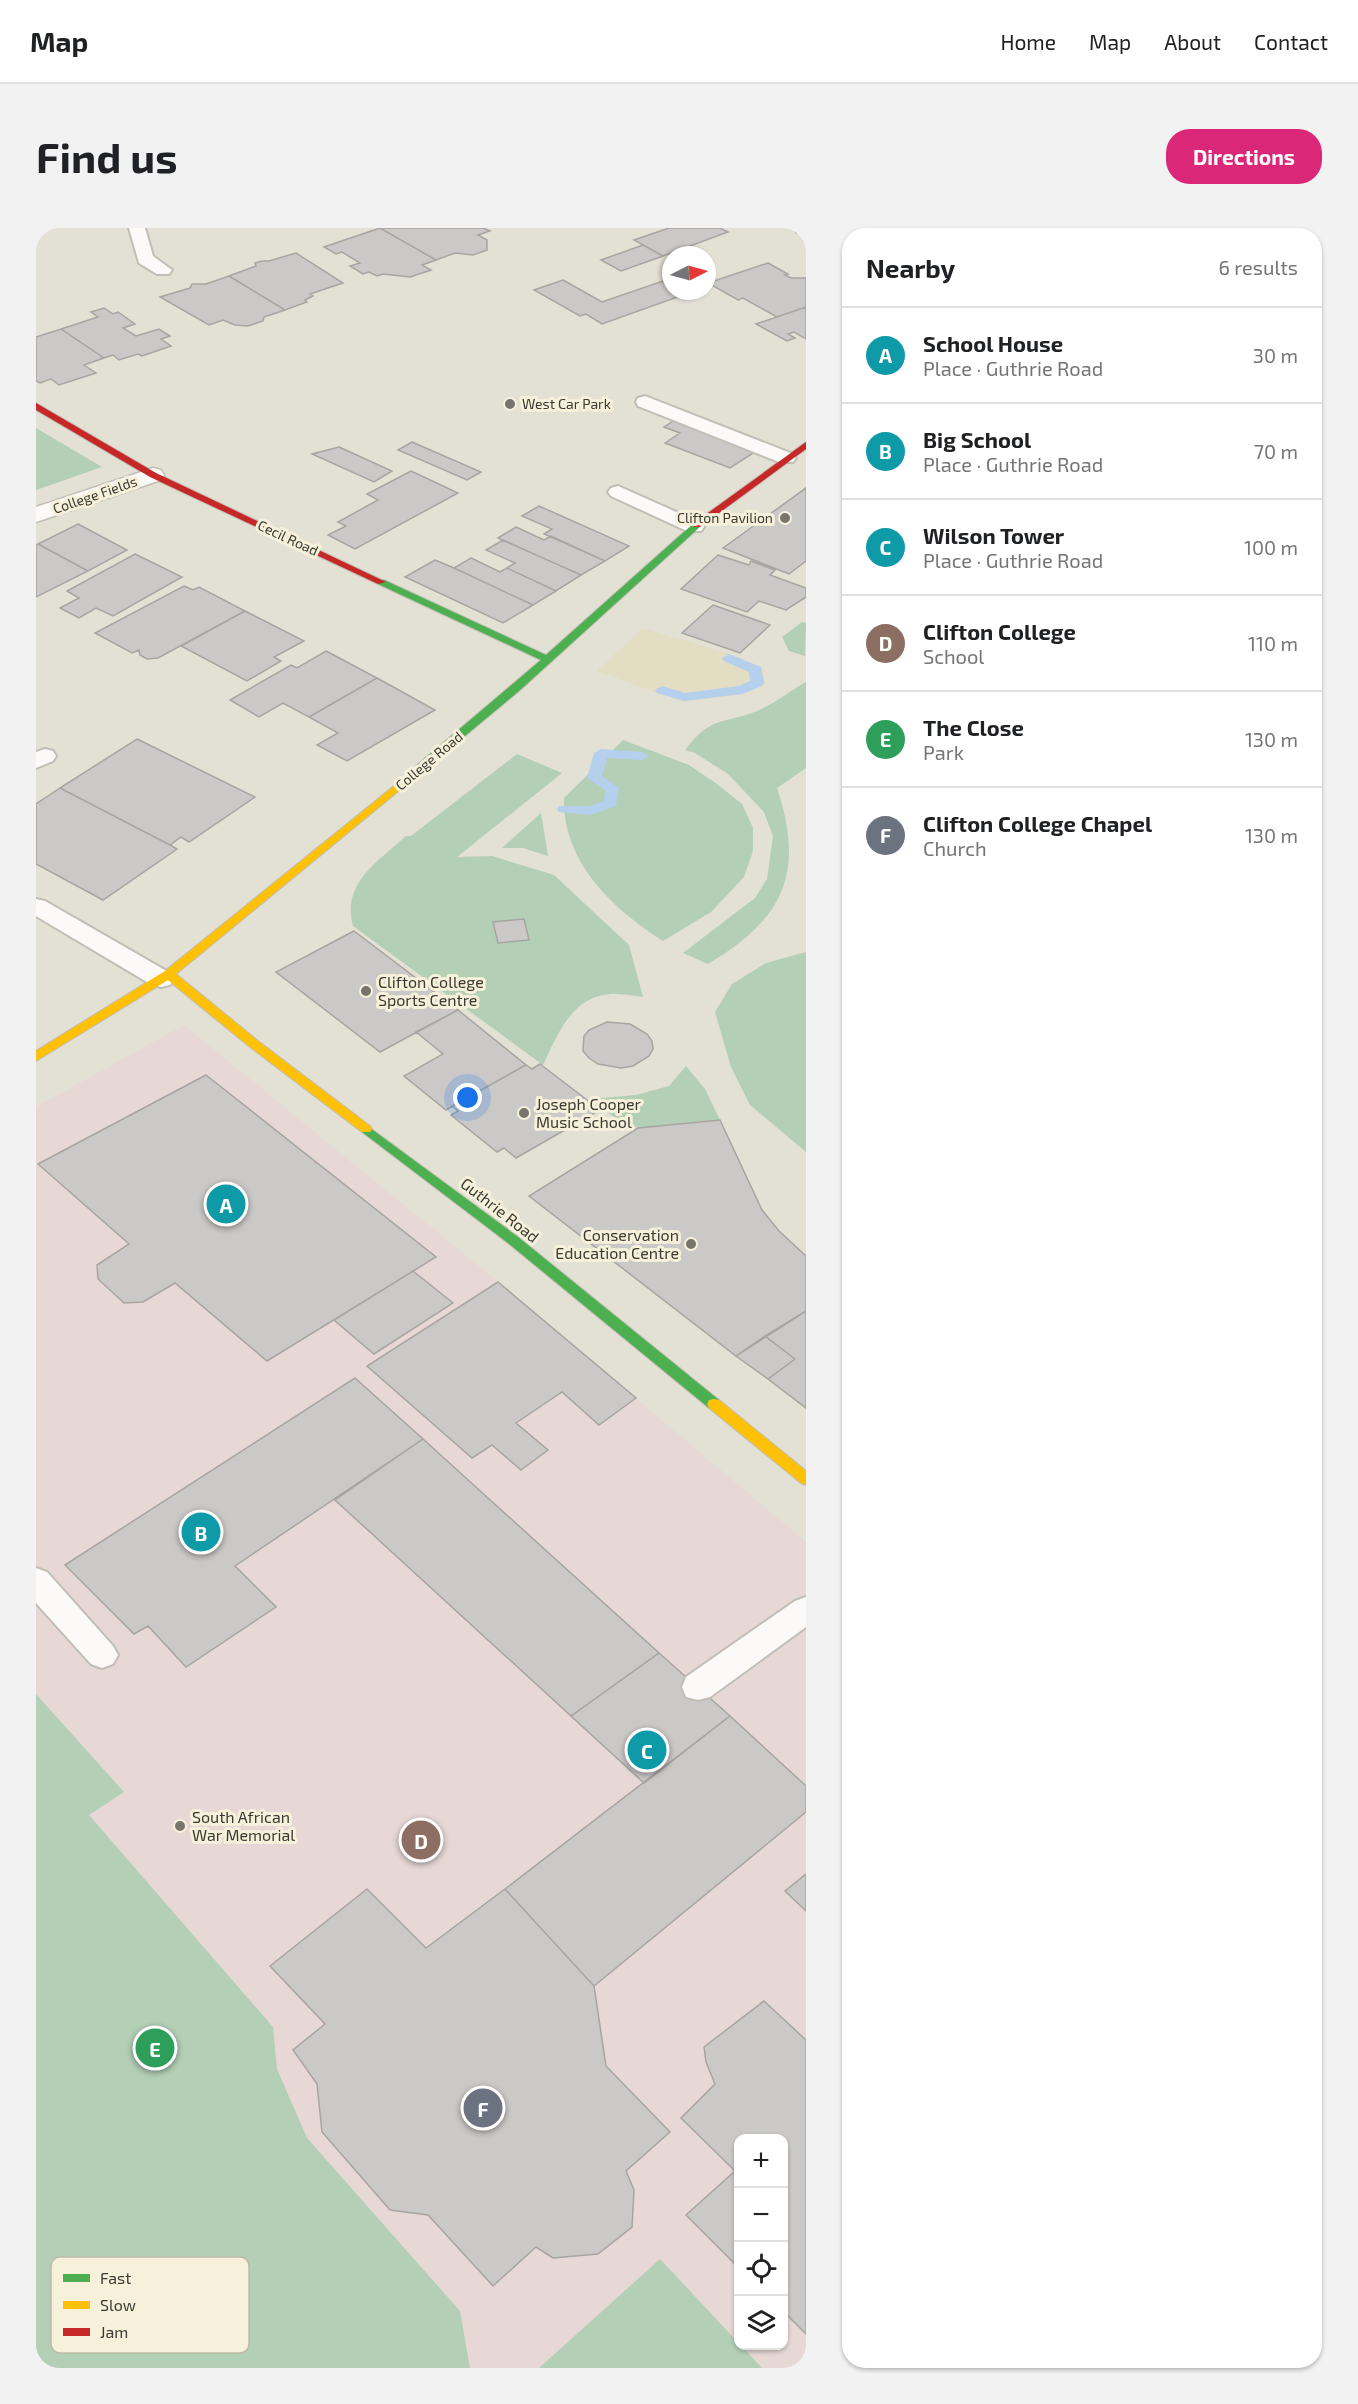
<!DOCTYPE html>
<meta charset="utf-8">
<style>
:root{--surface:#fff;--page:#f2f2f2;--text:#202124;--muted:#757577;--line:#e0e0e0;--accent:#db2777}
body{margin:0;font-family:"Exo 2",sans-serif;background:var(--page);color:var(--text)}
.controls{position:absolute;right:18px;bottom:18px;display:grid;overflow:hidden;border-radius:12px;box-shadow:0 2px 4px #0004}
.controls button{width:54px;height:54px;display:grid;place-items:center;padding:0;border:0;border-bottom:2px solid var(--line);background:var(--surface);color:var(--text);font:30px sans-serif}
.compass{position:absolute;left:626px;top:18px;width:54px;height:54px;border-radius:50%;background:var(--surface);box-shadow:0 2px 4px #0004;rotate:84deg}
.you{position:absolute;left:432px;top:870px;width:21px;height:21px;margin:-15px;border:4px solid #fff;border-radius:50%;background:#1a73e8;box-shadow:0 0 0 9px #1a73e833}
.badge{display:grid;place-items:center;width:39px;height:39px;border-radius:50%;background:var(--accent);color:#fff;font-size:20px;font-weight:700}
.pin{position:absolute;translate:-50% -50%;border:3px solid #fff;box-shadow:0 2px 6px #0006}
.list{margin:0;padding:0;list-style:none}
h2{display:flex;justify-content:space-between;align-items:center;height:78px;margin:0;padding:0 24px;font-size:26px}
h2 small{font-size:20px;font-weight:400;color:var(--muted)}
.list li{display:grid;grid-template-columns:39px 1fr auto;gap:18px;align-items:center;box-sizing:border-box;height:96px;padding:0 24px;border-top:2px solid var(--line)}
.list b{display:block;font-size:22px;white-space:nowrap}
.list p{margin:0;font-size:20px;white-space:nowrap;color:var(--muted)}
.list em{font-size:20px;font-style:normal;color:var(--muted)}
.icon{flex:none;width:33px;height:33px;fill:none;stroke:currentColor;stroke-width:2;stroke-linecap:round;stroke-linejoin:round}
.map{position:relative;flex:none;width:770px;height:2140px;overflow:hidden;border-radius:24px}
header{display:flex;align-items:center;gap:36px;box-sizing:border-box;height:84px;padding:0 30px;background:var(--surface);border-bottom:2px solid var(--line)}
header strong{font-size:28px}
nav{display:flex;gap:33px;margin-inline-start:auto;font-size:21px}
.intro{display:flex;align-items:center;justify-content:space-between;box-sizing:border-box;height:144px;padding:0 36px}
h1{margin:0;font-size:42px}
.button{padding:15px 27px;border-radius:24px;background:var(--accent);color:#fff;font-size:21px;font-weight:700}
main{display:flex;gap:36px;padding:0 36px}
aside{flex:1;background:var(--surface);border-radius:24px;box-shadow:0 2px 4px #0004}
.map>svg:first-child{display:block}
</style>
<header>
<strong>Map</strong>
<nav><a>Home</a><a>Map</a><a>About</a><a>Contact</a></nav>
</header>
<div class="intro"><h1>Find us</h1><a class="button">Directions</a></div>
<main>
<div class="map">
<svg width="770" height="2140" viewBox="0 0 770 2140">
<rect width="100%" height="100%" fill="#e3e0d4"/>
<path fill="#e7d8d6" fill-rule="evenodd" d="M148,797L462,1054L770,1314V2140H0V879ZM702,1910H748V2118H702Z"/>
<path fill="#b3cfb5" d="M0,200L66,239L0,262Z
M766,394L770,395L769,428L753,423L746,409Z
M770,454V540L741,560C770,647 746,692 672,736L647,725L719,670L731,651L737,608L728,584L692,546L659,525L649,522C676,487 686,497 721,483C738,476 754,463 770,454Z
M587,512L653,537L681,556L706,576L717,600V623L708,649L675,684L627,713C578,682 526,634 528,570Z
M481,526L526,545L421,629L456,628L518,647L593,717L607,769C596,768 584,765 574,766C535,769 521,808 507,837L317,698C305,655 343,633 370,608H375Z
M505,585L512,628L487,620H466Z
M770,724V924L714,877L695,839L679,784L696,756L730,735Z
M650,838L669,861L684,892L602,900L578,889L554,871L600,867L633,858Z
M0,1466L88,1564L53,1587L237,1799L241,1841L271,1910L424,2083L434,2140H0Z
M624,2031L726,2140H503Z"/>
<path fill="#e3ddc3" d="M607,400L700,428L728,441L729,456L708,466L647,474L561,443Z"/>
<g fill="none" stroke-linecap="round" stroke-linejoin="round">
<path fill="#b4d0ec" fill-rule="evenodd" d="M693,426L725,439L728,455L726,458L706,466L648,473L621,465L619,462L626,458L649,465L703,458L714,453L713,444L688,433L686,430Z
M565,521L606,524L613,528L606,532L571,530L566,548L583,560L580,578L554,587L523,584L521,581L523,578H553L568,573L569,562L551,550L558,525Z"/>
</g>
<path fill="#cbc9c7" stroke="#a7a5a2" stroke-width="1.5" d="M344,0H447L454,3L442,7L451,12V22L437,27L419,25L400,32Z
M344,0L400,32L386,37L395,42L374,49L347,46L341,48L333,44L327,46L314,38L324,35L306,24L300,26L288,19Z
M633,0H684L692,4L627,28L598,12Z
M607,17L627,28L585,43L565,32Z
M260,25L307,55L274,66L277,68L269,72L271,74L249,82L193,48L220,38L219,35L226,33H233Z
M732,35L752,46L749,47L755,50H770V79L741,89L707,70L702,72L672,55Z
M193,48L249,82L228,89L227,93L212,98L199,97L187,92L173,97L124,69L154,60L156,56H170Z
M527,52L566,74L627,53L635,57V63L650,66L566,96L550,86L544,88L498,62Z
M770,79V111L758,104L752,106L759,110L751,113L720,96Z
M68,80L77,86L82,84L99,96L87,100L100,108L123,101L134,108L125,111L135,118L106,128L102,126L83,132L77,127L68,130L25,101L62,89L55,84Z
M25,101L68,130L48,137L60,145L23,157L15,151L4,155L0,153V109Z
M637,193L719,224L694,240L629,215L644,205L628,199Z
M376,214L445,244L431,252L362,222Z
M303,219L356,243L338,254L276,226Z
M375,243L422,265L319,321L292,307L310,298L302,294L342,272L331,266Z
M770,260V333L753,346L687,320Z
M503,278L593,318L569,333L508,306L516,301L486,288Z
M42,296L91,322L52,343L2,316Z
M480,299L508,312L515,308L569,333L545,347L462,310Z
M467,312L545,347L520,363L471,340L479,335L450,322Z
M2,316L52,343L0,369V317Z
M99,326L146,349L77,388L60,380L43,390L24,380L43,370L31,363Z
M682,327L713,337L715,333L739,342L734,347L770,360V369L750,382L723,373L711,384L645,361Z
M435,330L464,344L471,340L520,363L497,377L418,340Z
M399,332L418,340L497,377L467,395L369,349Z
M148,358L157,362L163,359L209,383L122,430L111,431L104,427L103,422L96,425L59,405Z
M677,377L734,397L704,425L646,405Z
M209,383L268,413L238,429L245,433L211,453L145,418Z
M290,423L341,450L273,489L247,475L223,489L194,472L255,437L261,440Z
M341,450L399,482L311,533L281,517L302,505L273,489Z
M101,511L219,569L153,614L145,609L134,617L24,560Z
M24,560L134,617L141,621L67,672L0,636V576Z
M488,691L493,712L462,715L457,694Z
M318,703L422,782L344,824L240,744Z
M422,782L490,837L410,882L368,848L407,826L380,804Z
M571,794L594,796L611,806L616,813L617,821L613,828L597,838L585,840L562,836L553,830L547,823L548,808L553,802Z
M504,836L564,882L480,930L468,920L461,924L415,887L422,883L416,878L490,837L496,841Z
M170,847L400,1029L231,1133L139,1055L107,1074L88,1075L62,1051L61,1037L93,1016L2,936Z
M684,892L726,982L743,1003L770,1028V1083L700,1128L493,968L602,900Z
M377,1043L417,1075L338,1126L298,1092Z
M462,1054L600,1170L563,1197L526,1164L480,1195L512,1222L485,1242L456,1217L436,1230L331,1138Z
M770,1083V1180L732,1151L759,1131L729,1108Z
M729,1108L759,1131L732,1151L700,1128Z
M319,1150L387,1211L199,1338L240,1379L150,1439L112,1398L98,1406L29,1337Z
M387,1211L623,1425L535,1488L299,1272Z
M623,1425L694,1488L608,1555L535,1488Z
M694,1488L770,1558V1584L558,1758L469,1661Z
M770,1646V1683L749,1663Z
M331,1661L390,1720L469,1661L558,1758L570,1838L634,1904L590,1943L598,1962L596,1999L562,2026L517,2030L500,2019L457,2058L392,1987L354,1982L286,1904L281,1856L257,1822L289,1796L234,1738Z
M728,1773L770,1812V2106L748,2084V1910H702V2039L650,1987L699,1943L645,1890L679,1856L670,1834L668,1819Z"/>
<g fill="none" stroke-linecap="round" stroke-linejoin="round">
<g stroke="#c1beb6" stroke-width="4">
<path id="lane" d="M93,0H109L117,28L136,42L133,46H121L103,35Z
M759,0H770V6L761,4Z
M609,168L757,226L760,230L757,234H743L602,178L600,174L602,170Z
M582,258L665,295L668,299L665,303H651L575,268L572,264L575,260Z
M9,521L17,523L20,528L17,533L0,540V524Z
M0,671L9,673L134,745L138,751L134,757L125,759L116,757L0,688Z
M0,1340L11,1344L77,1418L82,1427L77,1436L66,1440L55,1436L0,1375Z
M770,1369V1399L674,1469L662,1472L650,1469L646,1459L650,1449L759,1373Z"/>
</g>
<g stroke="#c1beb6" stroke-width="3">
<path id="street" d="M117,240L125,242L128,247L125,252L0,294V279Z"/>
</g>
<g stroke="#c1beb6" stroke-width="2">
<path id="fast" d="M658,295L666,297L483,463L388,542H380V538L505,432L342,356V352H348L510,427Z
M330,897L482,1009L683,1172L685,1176L683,1180H673L472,1015L326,904L324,901L326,898Z"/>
</g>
<g stroke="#c1beb6" stroke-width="2">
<path id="slow" d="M384,537L389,540L388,542L140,746L222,813L334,898L336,901L334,904H326L214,819L132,752L0,833V823L129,743Z
M678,1171L683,1172L770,1243V1257L765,1255L673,1180L671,1176L673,1172Z"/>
</g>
<g stroke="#c1beb6" stroke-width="2">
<path id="jam" d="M0,175L120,245L350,354L342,356L114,249L0,182Z
M770,214V221L664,299H658V295Z"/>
</g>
<use href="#lane" fill="#fbfaf9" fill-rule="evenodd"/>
<use href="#street" fill="#fbfaf9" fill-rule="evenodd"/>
<use href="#fast" fill="#4caf50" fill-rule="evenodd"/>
<use href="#slow" fill="#ffc107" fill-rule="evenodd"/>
<use href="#jam" fill="#c62828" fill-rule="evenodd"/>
</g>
<g fill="#76746b" stroke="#f7f1db" stroke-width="2">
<circle cx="474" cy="176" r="6"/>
<circle cx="749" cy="290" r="6"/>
<circle cx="330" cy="763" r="6"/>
<circle cx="488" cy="885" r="6"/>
<circle cx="655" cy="1016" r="6"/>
<circle cx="144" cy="1598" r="6"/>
</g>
<g text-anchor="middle" stroke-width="6" stroke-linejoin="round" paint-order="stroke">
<g font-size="14" fill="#3c3a32" stroke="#f7f1db" text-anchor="start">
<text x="486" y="181">West Car Park</text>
<text x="737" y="295" text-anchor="end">Clifton Pavilion</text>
</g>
<g font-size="14" fill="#3c3a32" stroke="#f7f1db">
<text transform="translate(59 267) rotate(-19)" y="5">College Fields</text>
<text transform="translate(252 310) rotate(25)" y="5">Cecil Road</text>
<text transform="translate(393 533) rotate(-40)" y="5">College Road</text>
</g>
<g font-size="16" fill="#3c3a32" stroke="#f7f1db" text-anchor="start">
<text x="342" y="760">Clifton College<tspan x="342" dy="18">Sports Centre</tspan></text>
<text x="500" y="882">Joseph Cooper<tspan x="500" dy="18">Music School</tspan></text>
<text x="643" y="1013" text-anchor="end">Conservation<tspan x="643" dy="18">Education Centre</tspan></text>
<text x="156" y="1595">South African<tspan x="156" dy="18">War Memorial</tspan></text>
</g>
<g font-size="16" fill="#3c3a32" stroke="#f7f1db">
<text transform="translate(464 982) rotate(38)" y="6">Guthrie Road</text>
</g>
</g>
<rect x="15" y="2029" width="198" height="96" rx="9" fill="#f7f1db" stroke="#bfbaa8" stroke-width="1.5"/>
<rect x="27" y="2046" width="27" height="8" fill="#4caf50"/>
<rect x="27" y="2073" width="27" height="8" fill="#ffc107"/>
<rect x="27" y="2100" width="27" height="8" fill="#c62828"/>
<g font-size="16" fill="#3c3a32">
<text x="64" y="2056">Fast</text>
<text x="64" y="2083">Slow</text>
<text x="64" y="2110">Jam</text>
</g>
</svg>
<div class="controls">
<button>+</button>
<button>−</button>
<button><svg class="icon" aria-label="locate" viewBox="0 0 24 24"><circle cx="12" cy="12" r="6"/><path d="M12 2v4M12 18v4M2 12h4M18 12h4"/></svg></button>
<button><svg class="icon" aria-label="layers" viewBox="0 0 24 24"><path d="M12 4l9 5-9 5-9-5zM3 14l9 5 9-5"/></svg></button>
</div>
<svg class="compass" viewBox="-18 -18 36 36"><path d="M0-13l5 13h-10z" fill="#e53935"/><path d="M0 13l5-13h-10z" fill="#757577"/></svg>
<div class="you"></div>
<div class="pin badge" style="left:190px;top:976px;background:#0f9aa8">A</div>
<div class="pin badge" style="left:165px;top:1304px;background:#0f9aa8">B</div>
<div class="pin badge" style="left:611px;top:1522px;background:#0f9aa8">C</div>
<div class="pin badge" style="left:385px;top:1612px;background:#8d6e63">D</div>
<div class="pin badge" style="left:119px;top:1820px;background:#2e9e5b">E</div>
<div class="pin badge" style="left:447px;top:1880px;background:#6b7280">F</div>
</div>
<aside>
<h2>Nearby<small>6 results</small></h2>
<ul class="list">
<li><span class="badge" style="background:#0f9aa8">A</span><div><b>School House</b><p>Place · Guthrie Road</p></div><em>30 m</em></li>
<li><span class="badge" style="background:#0f9aa8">B</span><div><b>Big School</b><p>Place · Guthrie Road</p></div><em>70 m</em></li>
<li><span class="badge" style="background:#0f9aa8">C</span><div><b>Wilson Tower</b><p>Place · Guthrie Road</p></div><em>100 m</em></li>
<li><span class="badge" style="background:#8d6e63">D</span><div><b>Clifton College</b><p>School</p></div><em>110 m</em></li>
<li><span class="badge" style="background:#2e9e5b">E</span><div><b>The Close</b><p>Park</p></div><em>130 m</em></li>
<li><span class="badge" style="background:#6b7280">F</span><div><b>Clifton College Chapel</b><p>Church</p></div><em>130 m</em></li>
</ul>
</aside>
</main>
